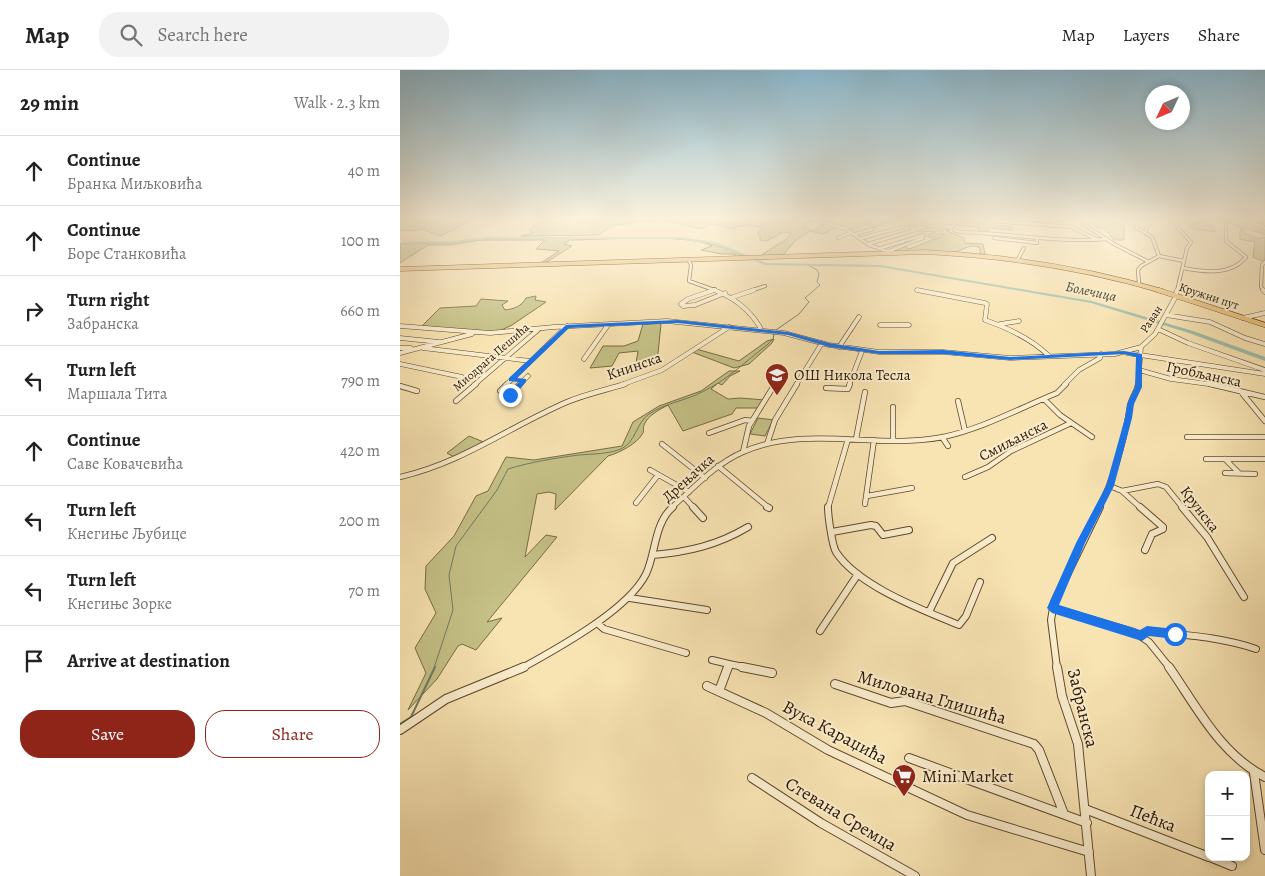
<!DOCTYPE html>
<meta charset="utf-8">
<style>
:root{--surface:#fff;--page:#f2f2f2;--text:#222;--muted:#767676;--line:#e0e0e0;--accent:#8f2418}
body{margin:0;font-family:Alegreya,serif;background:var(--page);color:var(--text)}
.controls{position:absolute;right:15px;bottom:15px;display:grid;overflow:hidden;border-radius:10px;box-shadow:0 2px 8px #0003}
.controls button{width:45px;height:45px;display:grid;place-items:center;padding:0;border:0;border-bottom:1px solid var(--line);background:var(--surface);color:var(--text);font:25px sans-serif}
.compass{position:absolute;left:745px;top:15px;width:45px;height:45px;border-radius:50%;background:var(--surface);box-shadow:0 2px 8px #0003;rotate:226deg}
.stop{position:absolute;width:15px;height:15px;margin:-11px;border:4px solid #1a73e8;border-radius:50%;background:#fff}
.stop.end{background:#1a73e8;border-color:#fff;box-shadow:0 1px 5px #0008}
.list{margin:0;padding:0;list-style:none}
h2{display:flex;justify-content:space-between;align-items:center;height:65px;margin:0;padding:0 20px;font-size:21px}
h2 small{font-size:16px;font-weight:400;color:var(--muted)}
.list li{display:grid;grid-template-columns:32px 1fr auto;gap:15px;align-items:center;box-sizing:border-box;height:70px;padding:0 20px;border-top:1px solid var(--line)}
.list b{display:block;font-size:19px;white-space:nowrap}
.list p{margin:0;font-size:16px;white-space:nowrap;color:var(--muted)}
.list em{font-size:16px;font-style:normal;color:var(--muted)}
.actions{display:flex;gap:10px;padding:15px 20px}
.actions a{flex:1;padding:11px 0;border:1px solid var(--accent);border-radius:20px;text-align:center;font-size:18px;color:var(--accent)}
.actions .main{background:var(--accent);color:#fff}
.icon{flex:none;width:28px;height:28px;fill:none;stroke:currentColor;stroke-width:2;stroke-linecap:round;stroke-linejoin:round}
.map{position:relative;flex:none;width:865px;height:806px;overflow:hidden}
header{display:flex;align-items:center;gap:30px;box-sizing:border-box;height:70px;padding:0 25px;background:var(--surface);border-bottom:1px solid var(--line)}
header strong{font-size:24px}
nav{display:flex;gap:28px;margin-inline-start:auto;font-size:18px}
.search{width:350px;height:45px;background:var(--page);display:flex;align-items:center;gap:12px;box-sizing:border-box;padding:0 18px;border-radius:20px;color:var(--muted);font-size:19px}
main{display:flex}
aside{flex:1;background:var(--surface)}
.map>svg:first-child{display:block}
</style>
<header>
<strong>Map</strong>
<div class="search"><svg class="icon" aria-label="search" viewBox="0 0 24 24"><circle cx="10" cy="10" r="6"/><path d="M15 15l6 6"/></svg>Search here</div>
<nav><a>Map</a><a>Layers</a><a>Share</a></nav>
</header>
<main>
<aside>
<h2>29 min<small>Walk · 2.3 km</small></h2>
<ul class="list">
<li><svg class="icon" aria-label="ahead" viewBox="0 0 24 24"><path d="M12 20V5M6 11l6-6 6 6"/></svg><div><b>Continue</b><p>Бранка Миљковића</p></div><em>40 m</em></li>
<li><svg class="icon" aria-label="ahead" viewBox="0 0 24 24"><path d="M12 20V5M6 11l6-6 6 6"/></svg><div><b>Continue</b><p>Боре Станковића</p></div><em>100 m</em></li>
<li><svg class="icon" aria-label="right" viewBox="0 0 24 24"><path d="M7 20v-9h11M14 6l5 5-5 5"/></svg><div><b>Turn right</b><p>Забранска</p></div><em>660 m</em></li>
<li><svg class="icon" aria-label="left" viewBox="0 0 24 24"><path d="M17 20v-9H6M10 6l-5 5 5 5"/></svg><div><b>Turn left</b><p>Маршала Тита</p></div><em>790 m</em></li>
<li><svg class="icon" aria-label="ahead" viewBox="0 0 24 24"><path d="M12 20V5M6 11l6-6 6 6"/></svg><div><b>Continue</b><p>Саве Ковачевића</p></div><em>420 m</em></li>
<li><svg class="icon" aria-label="left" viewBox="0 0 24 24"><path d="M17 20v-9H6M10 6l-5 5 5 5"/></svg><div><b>Turn left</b><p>Кнегиње Љубице</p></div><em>200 m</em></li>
<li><svg class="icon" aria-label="left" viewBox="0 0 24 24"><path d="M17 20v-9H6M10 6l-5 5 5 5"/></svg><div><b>Turn left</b><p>Кнегиње Зорке</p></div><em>70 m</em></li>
<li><svg class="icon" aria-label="arrive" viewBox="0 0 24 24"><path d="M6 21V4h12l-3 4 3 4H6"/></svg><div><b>Arrive at destination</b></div></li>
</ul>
<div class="actions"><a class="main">Save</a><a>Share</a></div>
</aside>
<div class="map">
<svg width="865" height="806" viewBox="0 0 865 806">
<rect width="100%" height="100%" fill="#f8e3b2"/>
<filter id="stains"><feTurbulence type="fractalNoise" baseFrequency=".004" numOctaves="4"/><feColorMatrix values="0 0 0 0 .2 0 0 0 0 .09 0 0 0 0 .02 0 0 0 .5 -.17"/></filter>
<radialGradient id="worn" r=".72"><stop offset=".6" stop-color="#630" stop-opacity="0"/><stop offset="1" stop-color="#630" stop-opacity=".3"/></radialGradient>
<path fill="#c5c187" stroke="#786c44" d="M7,148H77L40,166L22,159L15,161L0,160V151Z
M146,148H276L272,150L288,153L302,148H407L412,151L403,157L413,160L423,154L435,157L445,154L437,148H559L577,150L578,153L612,157L613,160L589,158L587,162L579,161L578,157L541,154L540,157L550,160L547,161L564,168L565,173L583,174L585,184H580V178C569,172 564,181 554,182C534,184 512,182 492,181L503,176L509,179L545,165L541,164L532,168L527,166L534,162C529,160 524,163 518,161L529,157C520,153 514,159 507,156L514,152L497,150L474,157L468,154L450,160L438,157L422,164L410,161L396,170L383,185L360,186L388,168L391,163L383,162L367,171L360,170V165L357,163L362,158L361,157L346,155L336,157L335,159L312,154L301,159L262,150L251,152L249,150L212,156L198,165L121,166L133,163L129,160Z
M686,148L719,149L714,152L724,155V170H714L704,158H698Z
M785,148H865V157L855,152L847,153L865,160V165L847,158L842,162L859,169L865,167V189L862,191L853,187L855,172L840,169V160L845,157L841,159L829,152L808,148L807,155L814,156L815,162L790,158Z
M87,168H267C294,169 319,174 343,186L334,187L335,184H321L301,180L312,176C289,163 201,170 170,170L164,174L172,176L145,193H141L159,181L136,179L145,170H80L50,175H28L0,193V174L50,173Z
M136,226L135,230L146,232L112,255L95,263L22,256L40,238L76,236L81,229L108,231L102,235L105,240C114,239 122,236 126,228Z
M256,253L261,254L257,293H236L238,281L219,283L212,296L190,298L203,276H224L238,271L243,254Z
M374,269L372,273L349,294L334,298L292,282L296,279L339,291L367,271Z
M329,301H340L330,306L322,315L318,313L311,319L328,329L340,328L365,330L360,338H336L332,344L283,361L268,335C259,340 248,345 244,355C243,357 244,360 243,363C237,374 219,383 208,386L155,440L156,424L149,422L137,424L125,487L146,465L157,467L87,552L102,548L76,580L62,574L58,576L37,609L8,640L26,603L15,578L36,543L25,519L26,496L54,466L76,426L88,421L106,387L134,390L222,376L233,352L259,336L301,321Z
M358,348L373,350L365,366L350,364Z
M69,366L86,373L56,388L47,383Z"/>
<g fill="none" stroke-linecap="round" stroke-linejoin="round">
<path stroke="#707b66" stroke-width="1" d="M0,151L7,148
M376,260L399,244L409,232L405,228L420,215L417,212L419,204L417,200L408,195
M34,598L53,540L49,505L56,476L97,420L108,399C131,392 155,388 179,385C193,384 208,384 221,379C236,372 236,353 249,344C265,333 285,331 302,322C326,311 346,291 367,275L373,269L374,264"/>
<path stroke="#707b66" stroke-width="2" d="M0,654L11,647L35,597"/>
<path fill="#9dbeaa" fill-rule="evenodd" d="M87,167H279L316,172L366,193L480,195L692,231L793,261L865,287V291L789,263L691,233L480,197L365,195L314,174L279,169H87L51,173L0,174V172L51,171Z"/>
<g stroke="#5f492d" stroke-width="4">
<path id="minor-far4" d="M408,148L446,159L469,175L490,182
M589,148L593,151L671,157L698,170
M737,148L736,157L752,167L759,186L741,196L738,200L739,214
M775,148L778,158L791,172L787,178L777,221
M632,150H666
M682,153L714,174L747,191
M554,158V160L560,162C609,163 657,173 707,169
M746,162V158L755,148
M455,164L473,159
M438,168L452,162
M462,168L503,157
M594,168L637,173V169
M468,174L515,160L511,157
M481,178L524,165
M489,181L523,168
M759,186L784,191
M288,189L291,195L289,211L317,221
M618,189L624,178
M783,198C804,202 831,206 846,187L826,171V153
M517,220L523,221
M312,221L315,219
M350,221L365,216
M864,221L861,217L862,195L865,192"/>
</g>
<g stroke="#5f492d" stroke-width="5">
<path id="minor-far3" d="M314,220C334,228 348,238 360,257L359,260
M314,220L288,229L281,234L283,236L295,235L325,223
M517,220L585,233L587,234L585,250C608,258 630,268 648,285
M863,220L865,222
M333,227L354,220
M766,245L810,252L845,268L865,274
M843,248L865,243
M600,254L619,251
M480,255H509
M0,256L90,263L154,257L267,251L384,263L429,275L479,282H543L610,288L715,284L741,277L755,264L775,228L777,220
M758,259L788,273L865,300
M0,268L39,272
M439,277L459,247
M0,278H11
M23,278L130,291
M0,283L72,264
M727,283L865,304
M184,289L208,255
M0,294L62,307
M739,300L771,309L816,315
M74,315L139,259
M106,315L167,256
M119,315L128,306
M221,315L262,300L329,257
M374,315L377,311
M396,315L422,273
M449,315L462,281
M664,315L679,300L700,288L701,284
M738,315L741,277"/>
</g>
<g stroke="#5f492d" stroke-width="6">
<path id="minor-far2" d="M810,314L865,327
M0,316L17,321
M426,318L448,319L450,314
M100,321L107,314
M842,323L865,351
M110,325L120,314
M644,329L660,345L692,367
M56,331L76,314
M558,331L565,361
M493,337V370
M309,363L345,350L352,351
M542,367L548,376
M787,367H865
M456,369L465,322
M262,374L305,408
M367,374L375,350L397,314
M343,382L349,356L375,314
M806,389H865
M825,389L839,403
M318,396L369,438
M250,400L289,422
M825,403L855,404
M0,407C64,392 109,357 167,332C186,324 206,320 225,314
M565,407L588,397L611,381L671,353
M710,416L722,421L758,414L766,417L783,438
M722,421L741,438
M467,426L512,418
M284,427L294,438
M236,433L258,405
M465,434L474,370
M271,438C294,418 315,394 343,382C406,354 478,380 543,367C582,359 620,338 657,323L666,314
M428,438L448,369
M699,438C715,406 724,371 730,336C731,328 737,322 738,314"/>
</g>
<g stroke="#5f492d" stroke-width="8">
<path id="minor-far1" d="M293,437L303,448
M367,437L369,438
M428,437C428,446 432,475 436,482C458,516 523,540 559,555L566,546L580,512
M740,437L763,457V459L752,464L745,480
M782,437L807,467L844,527
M432,462L471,455L476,456L483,465L509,460
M253,485C288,482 318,475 348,457
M230,528L307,540
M653,538L734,562L749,572L770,598
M529,542L553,493L592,468
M197,553L204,559L286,583
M420,561L458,504
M742,566L747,561C784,565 821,567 856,579
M312,590L329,594L328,598
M329,594L348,598
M122,598C158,578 228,540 246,504C256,483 254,453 273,437
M657,598L651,550L654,532L700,437"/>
</g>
<g stroke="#5f492d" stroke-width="10">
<path id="minor" d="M342,597L372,603
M657,597L662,626L678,674L691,806
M769,597C797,637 820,684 865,707
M435,614L491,633L505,631L634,674L639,680L664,744
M307,616L366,643L428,680L567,745L689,782
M319,621L328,597
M0,660L46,629L124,597
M509,688L687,753
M854,703L865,780
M352,708L421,753L515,806
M685,739L809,787
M810,787L832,796"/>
</g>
<g stroke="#2c1601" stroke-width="5">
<path id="major-far1" d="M0,199L525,182C606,186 685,198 762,221"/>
</g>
<g stroke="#2c1601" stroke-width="5.5">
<path id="major" d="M758,220L865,255"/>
</g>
<use href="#minor-far4" stroke="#faedcd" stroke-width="2.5"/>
<use href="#minor-far3" stroke="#faedcd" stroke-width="4"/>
<use href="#minor-far2" stroke="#faedcd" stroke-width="4.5"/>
<use href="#minor-far1" stroke="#faedcd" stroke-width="6"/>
<use href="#minor" stroke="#faedcd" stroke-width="8"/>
<use href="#major-far1" stroke="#ecc279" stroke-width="4"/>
<use href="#major" stroke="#ecc279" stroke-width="4.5"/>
</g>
<linearGradient id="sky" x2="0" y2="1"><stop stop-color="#8ab8cf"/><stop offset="0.57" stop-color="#fcf2dc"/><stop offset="1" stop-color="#fcf2dc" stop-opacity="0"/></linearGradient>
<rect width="865" height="261" fill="url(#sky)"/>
<path fill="#1a73e8" d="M278,250L388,262L429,273L479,281L543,280L610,287L724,281L742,284V317L734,334L732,348L714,416L685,473L659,535L740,560L747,556L775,559L779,560L780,564L779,568L775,569L749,566L742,571L652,543L647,538L676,473L706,416L725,348L727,334L735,317L736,287L724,284L610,290L543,284H479L429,277L388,265L278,253L169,258L117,308L126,309V312L113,327L107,325L119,312L109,311V308L166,255Z"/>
<defs>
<g id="school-pin" transform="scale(1.25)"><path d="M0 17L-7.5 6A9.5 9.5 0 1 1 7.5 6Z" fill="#8f2418" stroke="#faedcd"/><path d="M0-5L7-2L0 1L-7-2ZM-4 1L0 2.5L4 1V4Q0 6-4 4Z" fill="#fff"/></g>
<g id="supermarket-pin" transform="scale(1.25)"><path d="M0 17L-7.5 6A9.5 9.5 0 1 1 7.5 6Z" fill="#8f2418" stroke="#faedcd"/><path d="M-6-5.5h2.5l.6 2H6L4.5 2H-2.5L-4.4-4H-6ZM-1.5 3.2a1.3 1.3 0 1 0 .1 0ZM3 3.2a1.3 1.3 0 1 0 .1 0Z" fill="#fff"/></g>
</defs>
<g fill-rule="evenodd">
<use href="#school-pin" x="377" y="305"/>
<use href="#supermarket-pin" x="504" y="706"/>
</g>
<g text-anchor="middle" stroke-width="4" stroke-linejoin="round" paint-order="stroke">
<g font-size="12" fill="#2c1601" stroke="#faedcd">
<text transform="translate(809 226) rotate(18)" y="4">Кружни пут</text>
<text transform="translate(751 249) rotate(-57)" y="4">Раван</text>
<text transform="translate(91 287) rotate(-41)" y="4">Миодрага Пешића</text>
</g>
<g font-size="14" font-style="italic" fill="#54513c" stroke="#faedcd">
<text transform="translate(691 221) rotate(12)" y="5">Болечица</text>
</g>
<g font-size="15" fill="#2c1601" stroke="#faedcd">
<text transform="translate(234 296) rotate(-19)" y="5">Книнска</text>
<text transform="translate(804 304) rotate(12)" y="5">Гробљанска</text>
<text transform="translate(613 370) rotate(-27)" y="5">Смиљанска</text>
<text transform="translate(288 408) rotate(-42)" y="5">Дрењачка</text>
<text transform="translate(800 439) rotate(52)" y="5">Крунска</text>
</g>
<g font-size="15" fill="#2c1601" stroke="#faedcd" text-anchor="start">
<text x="394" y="310">ОШ Никола Тесла</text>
</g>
<g font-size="18" fill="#2c1601" stroke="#faedcd">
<text transform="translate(532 627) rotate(16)" y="6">Милована Глишића</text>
<text transform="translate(683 638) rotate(76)" y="6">Забранска</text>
<text transform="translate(435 662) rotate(28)" y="6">Вука Караџића</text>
<text transform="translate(441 744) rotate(31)" y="6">Стевана Сремца</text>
<text transform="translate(753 748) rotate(21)" y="6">Пећка</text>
</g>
<g font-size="18" fill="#2c1601" stroke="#faedcd" text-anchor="start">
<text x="522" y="712">Mini Market</text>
</g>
</g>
<rect width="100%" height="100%" filter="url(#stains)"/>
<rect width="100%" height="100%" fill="url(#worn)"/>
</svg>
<div class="controls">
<button>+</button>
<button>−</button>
</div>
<svg class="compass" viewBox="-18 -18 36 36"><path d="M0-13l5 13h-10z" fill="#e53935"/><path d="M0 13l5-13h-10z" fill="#767676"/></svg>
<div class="stop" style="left:775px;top:564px"></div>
<div class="stop end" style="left:110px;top:325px"></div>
</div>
</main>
